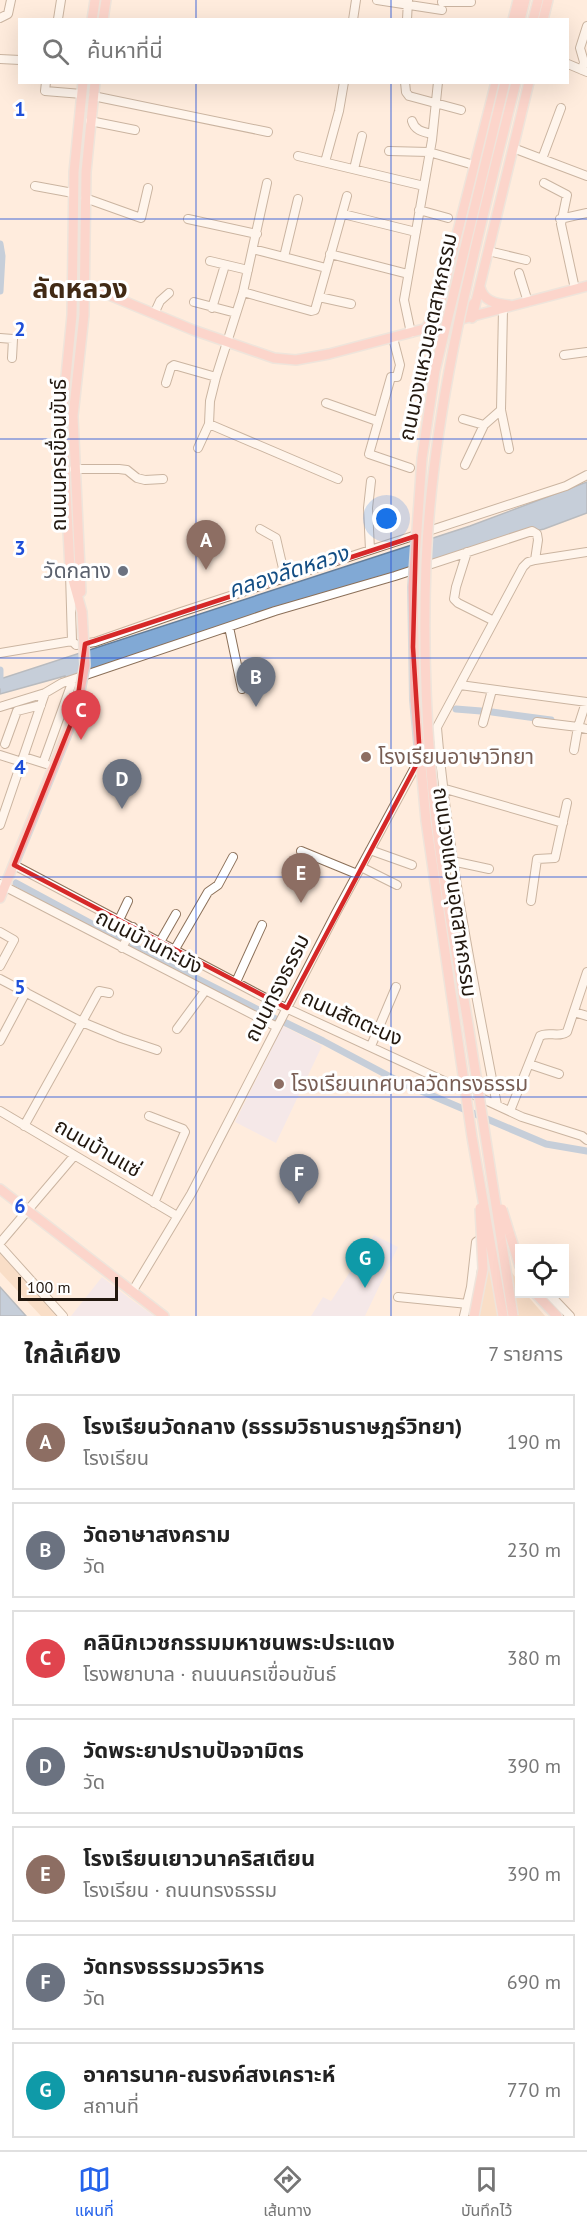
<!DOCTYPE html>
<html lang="th">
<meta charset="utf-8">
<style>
:root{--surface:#fff;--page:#f6f6f6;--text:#222;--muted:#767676;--line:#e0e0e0;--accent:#2563eb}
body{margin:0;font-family:"PT Sans","Noto Sans Thai",sans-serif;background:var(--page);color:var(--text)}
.controls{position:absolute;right:18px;bottom:18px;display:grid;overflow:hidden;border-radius:0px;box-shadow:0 6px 24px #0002}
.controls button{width:54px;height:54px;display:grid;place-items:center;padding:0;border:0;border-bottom:2px solid var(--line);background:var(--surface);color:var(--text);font:30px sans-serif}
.scale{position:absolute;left:18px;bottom:15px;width:100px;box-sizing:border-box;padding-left:6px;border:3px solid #22180f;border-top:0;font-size:16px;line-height:21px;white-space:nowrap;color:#22180f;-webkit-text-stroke:4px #fff;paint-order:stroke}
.you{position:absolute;left:387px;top:519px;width:21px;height:21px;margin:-15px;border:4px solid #fff;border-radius:50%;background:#1a73e8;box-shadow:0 0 0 9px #1a73e833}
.badge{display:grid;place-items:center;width:39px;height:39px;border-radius:50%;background:var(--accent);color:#fff;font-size:20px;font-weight:700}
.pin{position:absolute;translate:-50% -50px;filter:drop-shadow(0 2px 3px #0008)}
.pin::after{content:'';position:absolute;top:32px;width:21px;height:18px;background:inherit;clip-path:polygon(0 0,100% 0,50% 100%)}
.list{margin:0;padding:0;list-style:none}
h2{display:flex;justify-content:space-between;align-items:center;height:78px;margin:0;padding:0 24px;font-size:26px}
h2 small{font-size:20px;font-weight:400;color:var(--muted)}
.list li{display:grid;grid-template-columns:39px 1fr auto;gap:18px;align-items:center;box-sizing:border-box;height:96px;margin:0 12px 12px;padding:0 12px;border:2px solid var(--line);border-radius:0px}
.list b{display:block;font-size:22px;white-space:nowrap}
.list p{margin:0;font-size:20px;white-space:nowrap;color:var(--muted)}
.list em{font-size:20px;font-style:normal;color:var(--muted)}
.icon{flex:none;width:33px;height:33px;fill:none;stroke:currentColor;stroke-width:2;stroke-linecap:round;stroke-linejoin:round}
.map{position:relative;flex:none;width:587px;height:1316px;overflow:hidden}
.search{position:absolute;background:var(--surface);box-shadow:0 6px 24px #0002;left:18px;right:18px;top:18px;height:66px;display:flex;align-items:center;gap:15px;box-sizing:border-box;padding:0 21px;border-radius:0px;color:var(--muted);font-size:22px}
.sheet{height:834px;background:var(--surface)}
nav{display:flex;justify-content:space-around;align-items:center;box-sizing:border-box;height:84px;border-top:2px solid var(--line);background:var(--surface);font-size:16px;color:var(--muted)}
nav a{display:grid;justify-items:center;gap:3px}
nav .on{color:var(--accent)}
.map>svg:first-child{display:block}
</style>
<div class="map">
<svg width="587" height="1316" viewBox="0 0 587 1316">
<rect width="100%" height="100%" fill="#ffecdd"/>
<path fill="#e9e2f7" d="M283,1026L322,1046L276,1143L235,1122Z
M374,1235L398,1247L365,1316H311L323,1297L331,1301Z
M102,1277L129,1298L154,1316H71Z"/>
<path fill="#f2cdae" d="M0,1253L56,1316H41L0,1272Z
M475,1255C496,1263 519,1267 520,1294H526L545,1316H464Z"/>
<path fill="#81a9d5" stroke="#647e9a" stroke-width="1.5" d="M587,482V513L544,529L504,538L66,679L65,676L0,694V679L470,526Z
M0,1287L26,1316H0Z"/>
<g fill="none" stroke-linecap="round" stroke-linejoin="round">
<path stroke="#81a9d5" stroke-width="7" d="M0,244L2,256L0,291
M0,670V685
M456,709L481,711
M492,712L551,720
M16,883L131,945L276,1019
M284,1022L323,1041L400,1082L546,1144L587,1151"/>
<g stroke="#8b7059" stroke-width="10">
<path id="minor" d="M377,0L442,10
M442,2H471
M0,18L8,14L11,0
M58,19L61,0
M353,20L356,0
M407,20L408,0
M0,59L20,60
M568,64L587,72
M582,70L584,62L580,48L587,26
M46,82L45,91L82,94
M405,82L406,92L409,96L461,110
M93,96L268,132
M90,121L135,130
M412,121C415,131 424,132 432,134
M513,148L587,176
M389,151L429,152L474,165
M298,156L424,186
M542,159L561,108
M325,162L339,111L344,82
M354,169L362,136
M544,183L567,195L561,224L575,289
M35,186L73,193
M85,198L141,218L148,188
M419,210L448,218
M343,214L416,232
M188,219L257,234
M560,219L587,213
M253,249L326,268
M488,251L526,260
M330,254L408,274
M284,257L298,199
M210,261L248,270
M519,273L528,302
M243,292L311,311L315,310L347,196
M319,297L351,304
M194,302L236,313
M212,308L225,265
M503,309L501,410L509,449
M154,314L160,301L169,293
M411,333L404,300L432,140L438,82
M0,338L13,339L12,358
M393,338L400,365L397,377H391L369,454L410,468
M564,355L587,352
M166,383L171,367L174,365L216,377
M326,403L377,421
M463,419L484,425L501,410
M209,424L338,479
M198,448L209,424L210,401L216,377L243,292L267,183
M465,465L484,425
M74,469H119L127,470L137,478L145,480L163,479
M260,529L276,538L285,577
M370,550L368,508L371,481
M467,552L456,587L454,599L458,603L494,621
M70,574L72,641L76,645L95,642L181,612L566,486L587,475
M229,627L242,689
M0,653L72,641
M460,685L587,702
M0,707L45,693L62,683L275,611L395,576L532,531L537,534L538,540L535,560
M537,722L578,727L586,702
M483,723L492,690
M437,728C448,855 473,980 497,1105
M429,742L523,567L528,562L535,560L587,552
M5,744L17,711L41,705
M574,750L578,727L587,729
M0,755L22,762
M24,757L46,764
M43,763L73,680
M442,788L563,823
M0,825L45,693
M370,850L412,865
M301,851L357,874
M452,861L489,869
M14,865L273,1002L522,1117L582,1136L587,1140
M361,867L397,885
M0,884L277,1027
M531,901L537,859L555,858L567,803
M119,920L128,901
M0,932L14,940L0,966
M160,942L176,914
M122,948L133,927
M175,949L208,892L218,885L233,857
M0,979L82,1022L24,1126
M236,982L262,925
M109,993L99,991L82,1022L121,1038L157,1050
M574,1012L587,1016
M177,1029L205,991
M0,1041L26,992
M371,1046L396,987
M529,1064L559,1074
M0,1111L177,1216
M510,1111L540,1036C548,1031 559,1038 567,1032L587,972
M149,1116L183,1129L185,1132L154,1203
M0,1243L74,1156
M0,1246L63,1316
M132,1292L191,1194L336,913L420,758
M549,1294L570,1316
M398,1297L468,1304
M464,1316L471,1287L476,1242L488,1234L505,1232"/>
</g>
<g stroke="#dcdad9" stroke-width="12">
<path id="major" d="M92,20L95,0
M103,20L106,0
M513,20L518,0
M520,20L525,0
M533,20L538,0
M543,20L548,0
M73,284L85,285L193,330L274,358L296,360L329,354L587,286
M480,287C483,301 496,304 509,305
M441,298C443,319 465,317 475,302
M472,318L529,82
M426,328L438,309L496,82
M81,592L73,416L84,315L86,172L95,82
M82,612L70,569L62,417L72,315L74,172L83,82
M0,898L76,711
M0,1189L164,1316
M536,1294L557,1316"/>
</g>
<use href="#minor" stroke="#fff" stroke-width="8"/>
<use href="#major" stroke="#f8b9b6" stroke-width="9"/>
<g stroke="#dcdad9" stroke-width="12" stroke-linecap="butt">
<path id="major-bridge" d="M76,711L85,665L82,612
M502,1209L520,1267
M474,1316L483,1269L480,1208
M503,1316L472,1137L426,821L415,700L413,587L422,458L435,371L505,82
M513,1316C498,1219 484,1122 468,1024C457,956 444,888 436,820C426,735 423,648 426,563C433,399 477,241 516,82"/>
</g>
<use href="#major-bridge" stroke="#f8b9b6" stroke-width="9"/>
</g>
<path d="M0 0H587V1316H0ZM416,536L413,647L420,758L287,1008L14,865L76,711L85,644Z" fill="#ffecdd" fill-opacity=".55" fill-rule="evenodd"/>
<path fill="none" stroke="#d62828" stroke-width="4.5" stroke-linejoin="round" d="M416,536L413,647L420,758L287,1008L14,865L76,711L85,644Z"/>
<path fill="none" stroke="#1d4ed8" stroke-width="1.5" stroke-opacity="0.55" d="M196,0V20M391,0V20M196,82V1316M391,82V1316M0,219H587M0,439H587M0,658H587M0,877H587M0,1097H587"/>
<circle fill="#6b7280" stroke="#fff" stroke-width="2" cx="123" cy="571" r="6"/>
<g fill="#8d6e63" stroke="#fff" stroke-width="2">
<circle cx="366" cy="757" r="6"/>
<circle cx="279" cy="1084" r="6"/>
</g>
<g text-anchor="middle" stroke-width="6" stroke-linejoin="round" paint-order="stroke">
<g font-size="21" fill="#22180f" stroke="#fff">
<text transform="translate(428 337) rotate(-78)" y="7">ถนนวงแหวนอุตสาหกรรม</text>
<text transform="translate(59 455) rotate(-90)" y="7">ถนนนครเขื่อนขันธ์</text>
<text transform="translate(455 892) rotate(82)" y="7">ถนนวงแหวนอุตสาหกรรม</text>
<text transform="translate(149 942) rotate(27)" y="7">ถนนบ้านทะมัง</text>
<text transform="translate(277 988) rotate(-63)" y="7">ถนนทรงธรรม</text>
<text transform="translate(352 1018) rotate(24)" y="7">ถนนสัตตะนง</text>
<text transform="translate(98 1148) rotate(30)" y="7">ถนนบ้านแซ่</text>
</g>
<g font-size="21" fill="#5b616d" stroke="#fff" text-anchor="end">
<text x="111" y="578">วัดกลาง</text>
</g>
<g font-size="21" fill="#785e54" stroke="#fff" text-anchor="start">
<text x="378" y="764">โรงเรียนอาษาวิทยา</text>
<text x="291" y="1091">โรงเรียนเทศบาลวัดทรงธรรม</text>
</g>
<g font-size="22" font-style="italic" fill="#144e84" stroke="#fff">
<text transform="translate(288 571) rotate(-18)" y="8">คลองลัดหลวง</text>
</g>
<g font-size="27" font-weight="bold" fill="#412a15" stroke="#fff">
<text x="80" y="298">ลัดหลวง</text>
</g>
</g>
<g font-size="20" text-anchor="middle" font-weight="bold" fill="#1d4ed8" stroke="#fff" stroke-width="6" stroke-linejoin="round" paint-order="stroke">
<text x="20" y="116">1</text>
<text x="20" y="336">2</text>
<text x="20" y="555">3</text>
<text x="20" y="774">4</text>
<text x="20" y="994">5</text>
<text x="20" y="1213">6</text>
</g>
</svg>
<div class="controls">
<button><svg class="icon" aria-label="locate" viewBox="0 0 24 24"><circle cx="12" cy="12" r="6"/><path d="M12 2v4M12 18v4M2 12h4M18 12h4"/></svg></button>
</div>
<div class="scale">100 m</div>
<div class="you"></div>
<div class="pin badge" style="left:206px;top:570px;background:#8d6e63">A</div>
<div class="pin badge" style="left:256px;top:707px;background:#6b7280">B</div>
<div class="pin badge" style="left:81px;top:740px;background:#e0444e">C</div>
<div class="pin badge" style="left:122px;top:809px;background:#6b7280">D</div>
<div class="pin badge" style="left:301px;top:903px;background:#8d6e63">E</div>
<div class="pin badge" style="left:299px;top:1204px;background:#6b7280">F</div>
<div class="pin badge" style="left:365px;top:1288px;background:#0f9aa8">G</div>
<div class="search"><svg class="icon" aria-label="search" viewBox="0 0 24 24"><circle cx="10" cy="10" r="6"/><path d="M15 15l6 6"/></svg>ค้นหาที่นี่</div>
</div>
<section class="sheet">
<h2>ใกล้เคียง<small>7 รายการ</small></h2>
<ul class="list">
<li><span class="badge" style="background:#8d6e63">A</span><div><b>โรงเรียนวัดกลาง (ธรรมวิธานราษฎร์วิทยา)</b><p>โรงเรียน</p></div><em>190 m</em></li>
<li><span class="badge" style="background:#6b7280">B</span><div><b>วัดอาษาสงคราม</b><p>วัด</p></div><em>230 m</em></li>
<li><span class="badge" style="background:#e0444e">C</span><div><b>คลินิกเวชกรรมมหาชนพระประแดง</b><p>โรงพยาบาล · ถนนนครเขื่อนขันธ์</p></div><em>380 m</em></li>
<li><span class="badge" style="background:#6b7280">D</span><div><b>วัดพระยาปราบปัจจามิตร</b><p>วัด</p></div><em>390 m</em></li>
<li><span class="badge" style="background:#8d6e63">E</span><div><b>โรงเรียนเยาวนาคริสเตียน</b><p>โรงเรียน · ถนนทรงธรรม</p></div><em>390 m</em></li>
<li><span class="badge" style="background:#6b7280">F</span><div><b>วัดทรงธรรมวรวิหาร</b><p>วัด</p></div><em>690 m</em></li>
<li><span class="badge" style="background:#0f9aa8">G</span><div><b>อาคารนาค-ณรงค์สงเคราะห์</b><p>สถานที่</p></div><em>770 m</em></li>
</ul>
</section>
<nav>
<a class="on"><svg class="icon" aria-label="map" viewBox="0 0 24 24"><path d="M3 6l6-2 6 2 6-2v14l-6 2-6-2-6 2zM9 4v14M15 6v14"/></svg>แผนที่</a>
<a><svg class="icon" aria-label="directions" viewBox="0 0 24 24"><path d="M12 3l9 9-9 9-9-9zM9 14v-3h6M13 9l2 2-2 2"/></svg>เส้นทาง</a>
<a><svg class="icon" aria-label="saved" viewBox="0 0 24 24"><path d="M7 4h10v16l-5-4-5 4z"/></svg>บันทึกไว้</a>
</nav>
